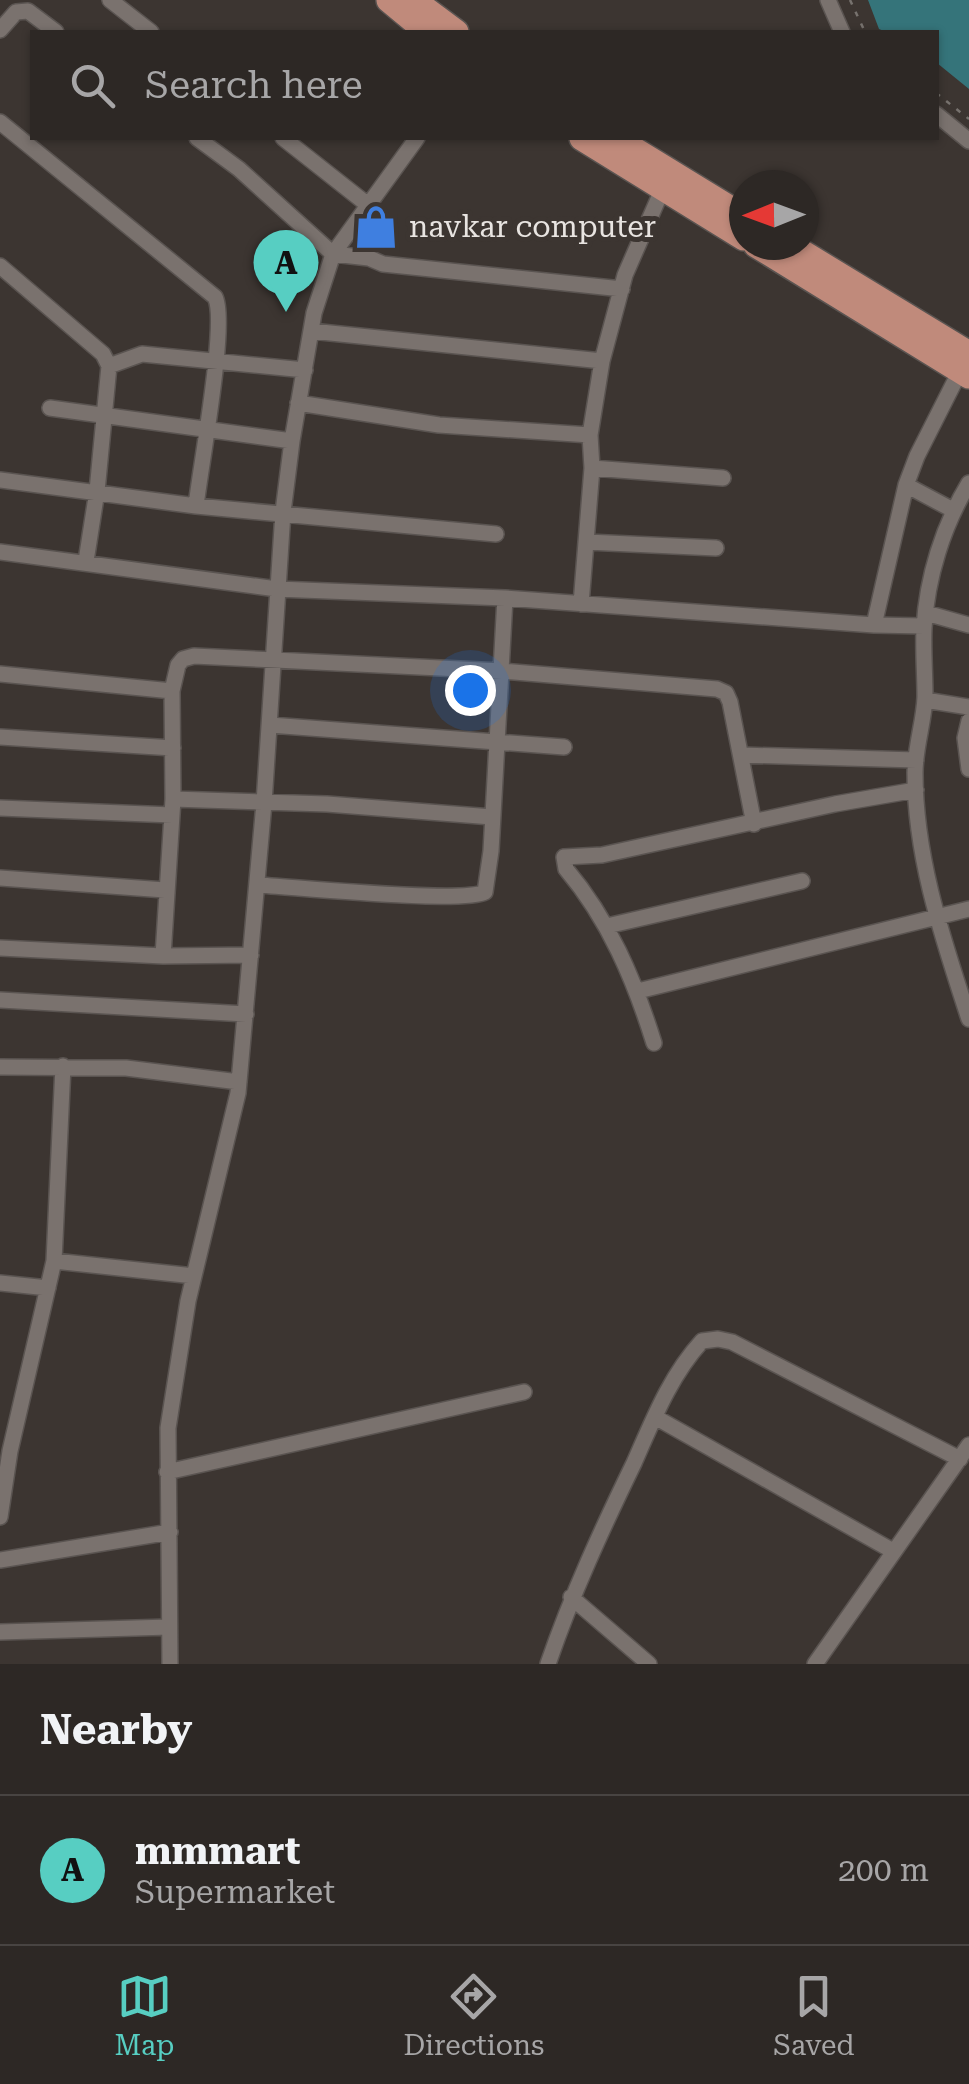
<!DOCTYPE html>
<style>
:root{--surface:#2d2825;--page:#393432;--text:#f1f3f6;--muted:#a7a6a7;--line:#484442;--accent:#57cec2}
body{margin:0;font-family:"Roboto Serif",serif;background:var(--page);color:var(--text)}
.compass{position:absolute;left:729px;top:170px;width:90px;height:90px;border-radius:50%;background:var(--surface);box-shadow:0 2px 8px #0004;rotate:269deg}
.you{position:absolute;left:470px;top:690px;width:35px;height:35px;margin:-25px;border:8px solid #fff;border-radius:50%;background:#1a73e8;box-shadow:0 0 0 15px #1a73e833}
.badge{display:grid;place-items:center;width:65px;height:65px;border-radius:50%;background:var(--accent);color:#111;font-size:32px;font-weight:700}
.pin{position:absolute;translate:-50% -82px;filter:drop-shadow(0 2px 5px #0008)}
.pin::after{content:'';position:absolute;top:52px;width:35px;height:30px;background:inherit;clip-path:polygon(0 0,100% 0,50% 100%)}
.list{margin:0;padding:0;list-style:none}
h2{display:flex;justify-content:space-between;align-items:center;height:130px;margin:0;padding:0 40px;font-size:42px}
h2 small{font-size:32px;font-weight:400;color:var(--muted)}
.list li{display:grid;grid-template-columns:65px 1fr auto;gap:30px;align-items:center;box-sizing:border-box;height:150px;padding:0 40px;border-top:2px solid var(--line)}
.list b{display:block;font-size:38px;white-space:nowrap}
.list p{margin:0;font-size:32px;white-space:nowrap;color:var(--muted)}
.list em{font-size:32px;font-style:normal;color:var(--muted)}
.icon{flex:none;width:55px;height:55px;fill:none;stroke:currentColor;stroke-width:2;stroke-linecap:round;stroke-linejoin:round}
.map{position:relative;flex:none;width:969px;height:1664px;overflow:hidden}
.search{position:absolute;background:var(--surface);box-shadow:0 2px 8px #0004;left:30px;right:30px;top:30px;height:110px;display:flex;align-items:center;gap:25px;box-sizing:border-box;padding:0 35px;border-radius:0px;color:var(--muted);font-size:38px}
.sheet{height:280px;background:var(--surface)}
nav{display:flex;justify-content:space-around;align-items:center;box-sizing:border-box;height:140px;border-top:2px solid var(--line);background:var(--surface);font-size:28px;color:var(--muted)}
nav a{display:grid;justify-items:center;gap:5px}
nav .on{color:var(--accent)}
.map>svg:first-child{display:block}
</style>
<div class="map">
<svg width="969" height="1664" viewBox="0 0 969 1664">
<rect width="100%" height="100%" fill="#3c3531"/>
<path fill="#35747a" d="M868,0H969V89L937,63L936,32H886L879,29Z"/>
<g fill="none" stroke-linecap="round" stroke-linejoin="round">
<g stroke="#5a5451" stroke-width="18">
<path id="minor" d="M110,0L151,32
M828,0L842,32
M0,30L16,12L28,11L56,32
M936,114L969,141
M0,122L215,297C228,321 200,469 196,506
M197,138L239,169L333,254L369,258L383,264L622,289
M283,138L368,205
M0,266L103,354L109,366L142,354L305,370
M311,331L602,361
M298,403L439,425L590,435
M50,408L292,441
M592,468L723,478
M0,480L196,506L496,534
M969,483C943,526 927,577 924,628C923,651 925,674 925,697C924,722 915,747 915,773C915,858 943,939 969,1019
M906,485L953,510
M587,542L716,548
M0,552L277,589L505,598L874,625
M86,561L97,491L109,366
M581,604L592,468L590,435L602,361L625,275L663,188
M926,613L969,625
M924,626L874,625L906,485L917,456L960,371
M0,674L172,691
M925,700L969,707
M969,721L965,738L969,769
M270,725L564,747
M0,737L173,748
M742,755L916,760
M173,799L327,804L492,817
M0,808L172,815
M0,878L165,890
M258,885C295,887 462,904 485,892L491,851L505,598
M607,926L802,881
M0,948L163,956L251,955
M163,956L173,799L172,691L178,665L183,659L194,656L502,671L717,689L726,693L730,702L754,824
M638,991L969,909
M0,1000L246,1014
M654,1043C634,979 609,920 566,869L564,857L602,855L835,804L916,790
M0,1067L126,1068L239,1082
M54,1261L194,1276
M0,1283L48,1288
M655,1417L893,1551
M167,1472L524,1392
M0,1517L10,1451L54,1261L63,1066
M0,1560L170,1532
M571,1597L649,1664
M0,1632L169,1627
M170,1664L168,1428L188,1301L238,1093L264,803L283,512L292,441L314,313L333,254L417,138
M548,1664C572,1594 602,1529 634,1463C653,1420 670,1376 702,1341L718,1339L732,1342L960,1459
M815,1664L969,1445"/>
</g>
<g stroke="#5a5451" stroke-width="28">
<path id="primary" d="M389,0L424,29
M413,0L456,32
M582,138L744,238
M615,138L744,217
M756,245L969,376
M790,245L969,354"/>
</g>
<path stroke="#77726e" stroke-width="2.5" stroke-dasharray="5 8" stroke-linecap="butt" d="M850,0L865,32
M936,93L969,119"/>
<use href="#minor" stroke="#7a726e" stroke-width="15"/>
<use href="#primary" stroke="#c08a7b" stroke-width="25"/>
</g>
<defs>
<g id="shop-bare" transform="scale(3.45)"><path d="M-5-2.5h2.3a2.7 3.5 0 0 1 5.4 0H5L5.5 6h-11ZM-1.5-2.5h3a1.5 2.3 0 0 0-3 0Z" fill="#3f7fe0" stroke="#3c3531" stroke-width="2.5" paint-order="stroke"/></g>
</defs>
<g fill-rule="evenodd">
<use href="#shop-bare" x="376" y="227"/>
</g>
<g text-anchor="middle" stroke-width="10" stroke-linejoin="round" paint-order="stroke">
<g font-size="30" fill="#e8e4e1" stroke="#3c3531" text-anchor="start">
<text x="409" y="237">navkar computer</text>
</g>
</g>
</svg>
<svg class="compass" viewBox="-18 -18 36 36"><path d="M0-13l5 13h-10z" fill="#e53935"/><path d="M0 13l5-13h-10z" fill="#a7a6a7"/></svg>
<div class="you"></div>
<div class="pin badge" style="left:286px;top:312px">A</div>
<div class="search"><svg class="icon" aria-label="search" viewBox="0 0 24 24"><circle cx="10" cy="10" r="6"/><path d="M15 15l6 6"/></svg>Search here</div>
</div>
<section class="sheet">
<h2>Nearby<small></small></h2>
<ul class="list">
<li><span class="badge">A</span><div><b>mmmart</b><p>Supermarket</p></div><em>200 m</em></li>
</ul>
</section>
<nav>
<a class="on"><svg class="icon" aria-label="map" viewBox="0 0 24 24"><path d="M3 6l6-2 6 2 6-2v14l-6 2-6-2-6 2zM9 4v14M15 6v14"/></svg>Map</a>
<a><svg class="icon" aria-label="directions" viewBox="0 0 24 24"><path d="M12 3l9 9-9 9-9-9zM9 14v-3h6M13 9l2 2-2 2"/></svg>Directions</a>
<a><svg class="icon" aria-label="saved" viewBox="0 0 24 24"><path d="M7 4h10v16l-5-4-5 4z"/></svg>Saved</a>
</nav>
